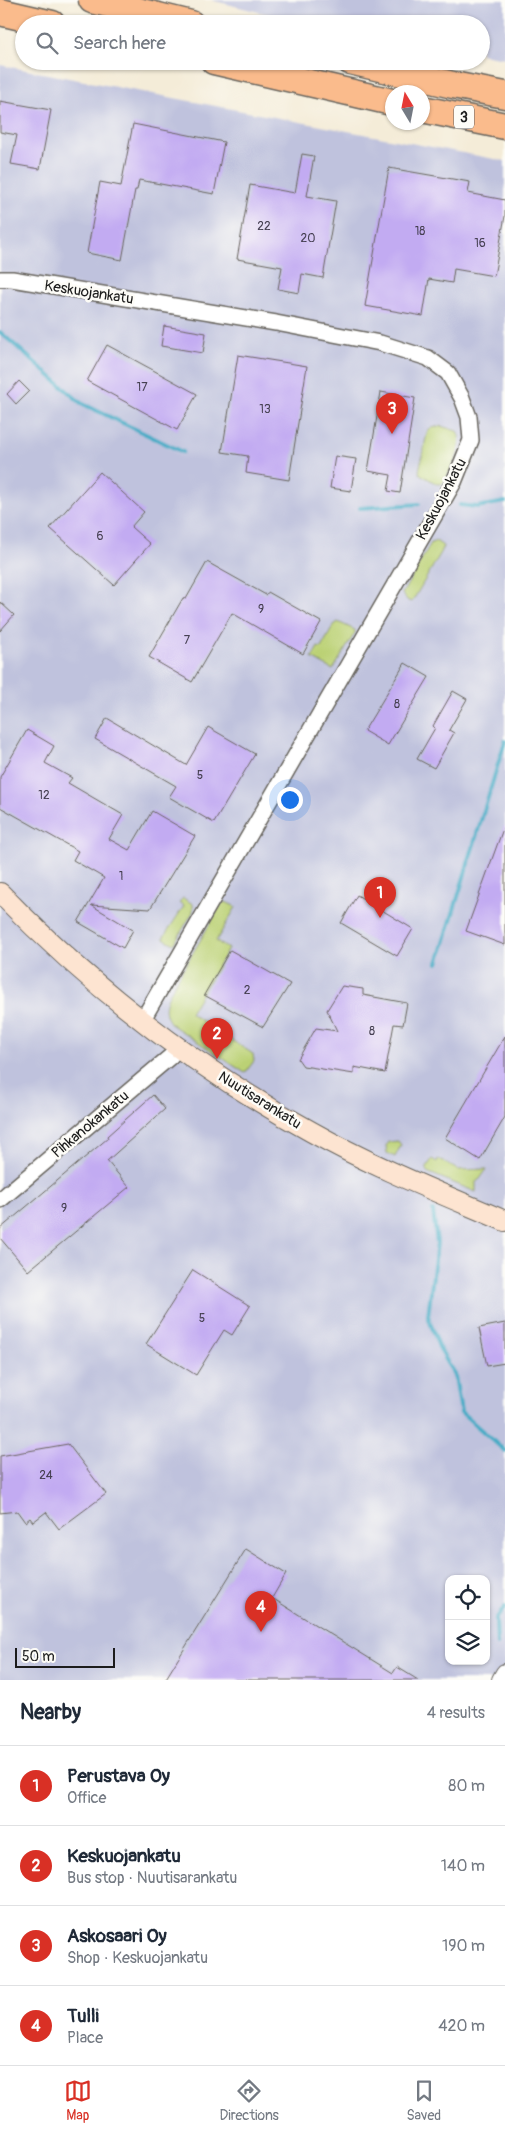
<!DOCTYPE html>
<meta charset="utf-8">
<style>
:root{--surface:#fff;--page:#f6f6f7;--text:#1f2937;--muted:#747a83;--line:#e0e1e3;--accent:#d93025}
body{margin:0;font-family:Pangolin,sans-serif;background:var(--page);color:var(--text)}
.controls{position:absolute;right:15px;bottom:15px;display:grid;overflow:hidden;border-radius:10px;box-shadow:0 1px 4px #0004}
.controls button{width:45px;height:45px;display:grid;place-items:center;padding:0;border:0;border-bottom:1px solid var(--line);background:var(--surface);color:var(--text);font:25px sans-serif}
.compass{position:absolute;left:385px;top:85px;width:45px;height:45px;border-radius:50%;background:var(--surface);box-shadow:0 1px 4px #0004;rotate:350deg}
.scale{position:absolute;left:15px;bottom:12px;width:100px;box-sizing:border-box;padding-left:5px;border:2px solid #1c1c1c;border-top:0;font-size:14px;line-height:18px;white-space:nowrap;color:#1c1c1c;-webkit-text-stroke:4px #fdfcf7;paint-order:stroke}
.you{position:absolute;left:289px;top:799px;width:18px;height:18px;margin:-12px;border:4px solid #fff;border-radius:50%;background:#1a73e8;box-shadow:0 0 0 8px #1a73e833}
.badge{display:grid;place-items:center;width:32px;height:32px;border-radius:50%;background:var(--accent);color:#fff;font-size:16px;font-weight:700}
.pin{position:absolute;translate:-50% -41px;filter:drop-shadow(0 1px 2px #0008)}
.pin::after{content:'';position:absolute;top:26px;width:18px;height:15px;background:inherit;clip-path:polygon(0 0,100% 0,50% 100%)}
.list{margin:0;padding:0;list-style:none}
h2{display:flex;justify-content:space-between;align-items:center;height:65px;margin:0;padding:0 20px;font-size:21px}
h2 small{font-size:16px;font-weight:400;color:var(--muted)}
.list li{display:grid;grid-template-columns:32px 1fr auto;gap:15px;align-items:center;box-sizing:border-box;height:80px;padding:0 20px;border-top:1px solid var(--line)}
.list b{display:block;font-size:19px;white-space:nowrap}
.list p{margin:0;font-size:16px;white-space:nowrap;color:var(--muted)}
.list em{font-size:16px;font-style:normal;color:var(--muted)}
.icon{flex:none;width:28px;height:28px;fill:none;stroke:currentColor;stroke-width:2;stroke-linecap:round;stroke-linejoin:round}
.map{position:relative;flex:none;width:505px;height:1680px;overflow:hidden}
.search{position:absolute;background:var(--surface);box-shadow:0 1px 4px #0004;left:15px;right:15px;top:15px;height:55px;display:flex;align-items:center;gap:12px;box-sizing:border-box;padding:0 18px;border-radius:28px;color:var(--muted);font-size:19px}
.sheet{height:385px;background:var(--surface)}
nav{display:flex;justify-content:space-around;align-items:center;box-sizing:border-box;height:70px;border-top:1px solid var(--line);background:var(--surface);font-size:14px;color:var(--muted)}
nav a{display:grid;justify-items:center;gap:2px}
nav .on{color:var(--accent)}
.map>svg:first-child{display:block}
</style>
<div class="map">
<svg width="505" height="1680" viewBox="0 0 505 1680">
<rect width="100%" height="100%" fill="#fdfcf7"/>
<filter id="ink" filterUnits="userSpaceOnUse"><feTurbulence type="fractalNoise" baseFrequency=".02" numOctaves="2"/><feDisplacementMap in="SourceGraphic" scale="10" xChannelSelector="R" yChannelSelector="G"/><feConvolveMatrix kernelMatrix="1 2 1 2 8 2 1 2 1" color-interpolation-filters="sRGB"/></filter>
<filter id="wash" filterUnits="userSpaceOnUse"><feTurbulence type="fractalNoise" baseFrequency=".0096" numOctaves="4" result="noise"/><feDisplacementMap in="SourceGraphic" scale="20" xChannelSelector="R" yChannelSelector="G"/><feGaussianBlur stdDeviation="1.12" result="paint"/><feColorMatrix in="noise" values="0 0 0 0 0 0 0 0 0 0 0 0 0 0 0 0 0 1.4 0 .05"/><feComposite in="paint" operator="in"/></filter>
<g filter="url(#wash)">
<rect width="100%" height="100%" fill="#f4ecd8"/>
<path fill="#bfc2dd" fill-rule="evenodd" d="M211,0H505V58L481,54V24H307Z
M0,65L505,161V1680H0ZM449,1579H486V1661H449Z"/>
<path fill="#bbd175" stroke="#6c7648" d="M441,426L457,431C466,444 450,473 442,484H437L420,474L419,471L427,433L431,428Z
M436,541L443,546L442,551L412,602L408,601L402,594L431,543Z
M338,622L355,630V633L333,670L312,658L318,647L321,648L334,625Z
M183,898L193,904V912L174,944L163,938L184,906L179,902Z
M226,902L236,907L216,941L228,949L190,1013L253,1054L254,1061L245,1073L172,1025C160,1011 166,1000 174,985L222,903Z
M398,1141L401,1145L395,1157L387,1153L386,1146L388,1142Z
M432,1159L437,1162L438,1159L458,1170L487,1169L480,1179L476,1182V1192L427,1172V1167Z"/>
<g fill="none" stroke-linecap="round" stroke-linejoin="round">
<path stroke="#46acc6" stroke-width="4" d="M0,332L81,403L183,452
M460,505L477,507L505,502
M360,508L419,504
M438,963L505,741
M433,1211L437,1243L428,1316L439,1347L455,1376L461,1412L505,1451
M497,1644L496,1619L505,1607"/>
</g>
<g id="blocks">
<path fill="#c2abf2" d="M0,101L51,110L40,169L11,164L17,135L0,132Z
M133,124L224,142L214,194L139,180L137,190H135L122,260L87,253L100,182L121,186Z
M302,154L314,156L307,196L336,201L323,278L302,274L299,293L278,289L282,267L237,259L250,185L295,193Z
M389,168L470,182L468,193L505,200V216L494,276L454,269L452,283L429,279L423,316L365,306Z
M164,326L206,333L203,353L161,346Z
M107,345L197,394L177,430L87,381Z
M238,355L307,366L289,480L246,473L248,456L222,452Z
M19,381L29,391L16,404L7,394Z
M381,392L415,398L400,493L388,491L391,475L368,471Z
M335,456L356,459L351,491L330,488Z
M100,472L144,512L131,527L150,544L114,585L50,528Z
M207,562L266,595L268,592L321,622L303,654L232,613L192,682L149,657L183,598L186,599Z
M0,602L14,615L0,631Z
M405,663L429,677L388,745L364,731Z
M453,691L467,699L449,730L454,733L434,768L417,759L435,728L433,726Z
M107,718L186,765L208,727L255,754L214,823L169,797L176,786L95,739Z
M27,730L54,746L45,763L72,778L68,783L123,815L109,839L129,850L152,811L195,836L150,909L91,905L133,930L123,948L78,922L104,878L73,860L78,851L0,807V777Z
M504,826H505V945L466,931Z
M357,895L413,929L397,956L341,923Z
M230,950L290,984L263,1027L204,995Z
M342,986L363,989V995L407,1003L403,1025L394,1024L385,1073L354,1067V1074L303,1066L298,1059L316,1028L337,1031L327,1010Z
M505,1036V1117L480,1160L445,1138Z
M153,1095L165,1109L107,1161L129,1187L28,1271L0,1238V1229L108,1138L107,1136Z
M193,1270L250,1306L232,1335L224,1330L196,1375L146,1344Z
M505,1323V1363L487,1366L479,1328Z
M68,1444L106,1494L59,1529L46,1512L33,1522L30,1518L25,1522L17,1511L0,1513V1456Z
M246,1549L286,1574L272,1598L393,1673L397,1667L418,1680H165Z"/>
</g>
</g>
<g filter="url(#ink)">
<use href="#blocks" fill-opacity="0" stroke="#68655e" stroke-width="1"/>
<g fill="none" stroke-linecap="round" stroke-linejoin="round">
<g stroke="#68655e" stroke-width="18">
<path id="minor" d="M0,279H12L276,323L380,343L428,358L448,373L462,398L469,417L471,440L454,482L143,1019
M0,1200L171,1056L178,1047"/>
</g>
<g stroke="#68655e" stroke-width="20">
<path id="tertiary" d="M501,1680L505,1673"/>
</g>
<g stroke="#68655e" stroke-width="22">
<path id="secondary" d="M0,893C91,987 197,1069 312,1132C374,1167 440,1193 505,1221"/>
</g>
<g stroke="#68655e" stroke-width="29">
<path id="motorway" d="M92,0L191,24
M0,12L52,24
M214,61L392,102
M350,61L453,85L505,95
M422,109L505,126"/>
</g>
<use href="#minor" stroke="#fff" stroke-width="15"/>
<use href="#tertiary" stroke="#fff" stroke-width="18"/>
<use href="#secondary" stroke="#fde4d1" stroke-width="20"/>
<use href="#motorway" stroke="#fabb8c" stroke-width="26"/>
</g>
</g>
<g text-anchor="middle" stroke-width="5" stroke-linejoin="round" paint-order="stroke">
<g font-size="12" fill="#464052">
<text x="264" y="230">22</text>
<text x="420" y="235">18</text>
<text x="308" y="242">20</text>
<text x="480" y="247">16</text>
<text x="142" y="391">17</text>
<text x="265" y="413">13</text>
<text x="100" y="540">6</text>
<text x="261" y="613">9</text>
<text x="187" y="644">7</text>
<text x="397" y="708">8</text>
<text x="200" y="779">5</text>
<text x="44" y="799">12</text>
<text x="121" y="880">1</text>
<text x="247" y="994">2</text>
<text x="372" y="1035">8</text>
<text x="64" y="1212">9</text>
<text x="202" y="1322">5</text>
<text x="46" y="1479">24</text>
</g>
<rect fill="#fdfcf7" stroke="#605f5e" stroke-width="1" x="454" y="105.5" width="20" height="23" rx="4"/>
<g font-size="14" font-weight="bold" fill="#1c1c1c">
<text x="464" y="122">3</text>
</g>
<g font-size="15" fill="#1c1c1c" stroke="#fdfcf7">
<text transform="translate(89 292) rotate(9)" y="5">Keskuojankatu</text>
<text transform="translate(441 499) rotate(-62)" y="5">Keskuojankatu</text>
<text transform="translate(260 1100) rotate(32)" y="5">Nuutisarankatu</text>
<text transform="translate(90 1124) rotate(-40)" y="5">Pihkanokankatu</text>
</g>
</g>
</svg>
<div class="controls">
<button><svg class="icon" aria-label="locate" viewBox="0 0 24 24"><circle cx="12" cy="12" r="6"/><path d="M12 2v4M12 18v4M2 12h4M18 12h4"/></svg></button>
<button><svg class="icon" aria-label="layers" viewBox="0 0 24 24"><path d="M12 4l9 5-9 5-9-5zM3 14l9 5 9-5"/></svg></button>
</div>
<svg class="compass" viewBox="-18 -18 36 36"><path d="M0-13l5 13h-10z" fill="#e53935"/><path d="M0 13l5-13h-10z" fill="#747a83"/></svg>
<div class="scale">50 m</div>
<div class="you"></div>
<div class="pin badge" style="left:380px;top:918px">1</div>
<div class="pin badge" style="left:217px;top:1059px">2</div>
<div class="pin badge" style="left:392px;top:434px">3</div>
<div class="pin badge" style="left:261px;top:1632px">4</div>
<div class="search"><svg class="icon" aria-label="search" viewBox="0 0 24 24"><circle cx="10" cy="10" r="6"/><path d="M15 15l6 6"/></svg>Search here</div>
</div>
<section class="sheet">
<h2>Nearby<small>4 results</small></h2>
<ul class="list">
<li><span class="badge">1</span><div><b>Perustava Oy</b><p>Office</p></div><em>80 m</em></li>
<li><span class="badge">2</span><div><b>Keskuojankatu</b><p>Bus stop · Nuutisarankatu</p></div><em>140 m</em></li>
<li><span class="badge">3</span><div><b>Askosaari Oy</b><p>Shop · Keskuojankatu</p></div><em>190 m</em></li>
<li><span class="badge">4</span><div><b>Tulli</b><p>Place</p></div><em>420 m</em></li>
</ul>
</section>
<nav>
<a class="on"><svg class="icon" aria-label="map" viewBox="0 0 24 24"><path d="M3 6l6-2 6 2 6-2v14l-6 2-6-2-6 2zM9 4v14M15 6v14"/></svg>Map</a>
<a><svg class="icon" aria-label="directions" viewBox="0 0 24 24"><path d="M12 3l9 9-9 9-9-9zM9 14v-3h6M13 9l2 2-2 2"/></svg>Directions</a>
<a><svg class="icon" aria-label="saved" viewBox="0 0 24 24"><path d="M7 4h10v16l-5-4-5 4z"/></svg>Saved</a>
</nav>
